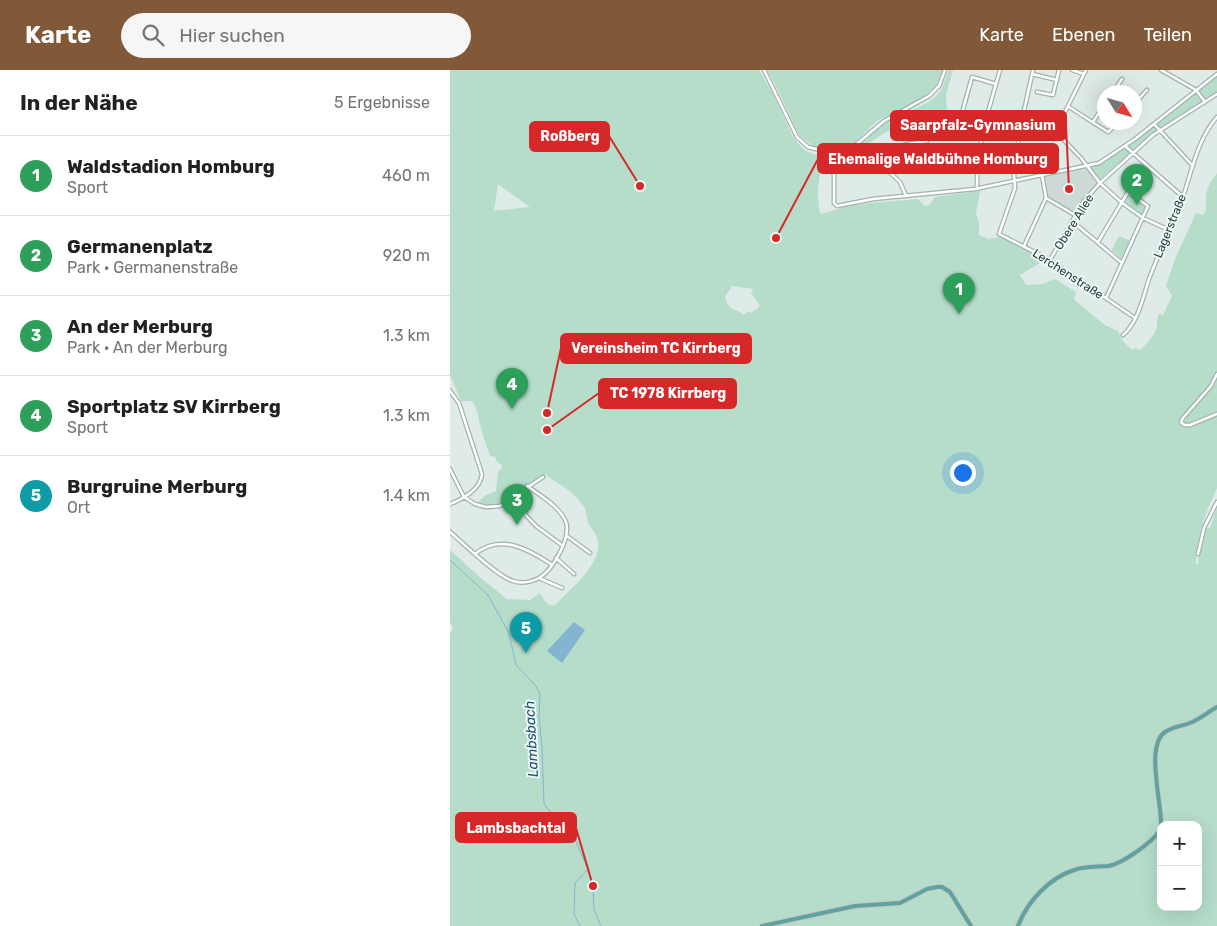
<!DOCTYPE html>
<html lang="de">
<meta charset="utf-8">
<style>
:root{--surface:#fff;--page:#f6f6f6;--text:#202124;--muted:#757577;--line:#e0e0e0;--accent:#815938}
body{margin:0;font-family:Rubik,sans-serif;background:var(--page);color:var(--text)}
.controls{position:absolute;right:15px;bottom:15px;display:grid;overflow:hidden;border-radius:10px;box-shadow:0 5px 20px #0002}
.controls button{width:45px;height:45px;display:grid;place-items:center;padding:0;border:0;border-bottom:1px solid var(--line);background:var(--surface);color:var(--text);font:25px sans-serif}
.compass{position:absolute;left:647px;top:15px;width:45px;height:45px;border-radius:50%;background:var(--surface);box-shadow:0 5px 20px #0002;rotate:127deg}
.you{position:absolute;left:512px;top:402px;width:18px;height:18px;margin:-12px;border:4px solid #fff;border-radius:50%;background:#1a73e8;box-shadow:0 0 0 8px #1a73e833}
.badge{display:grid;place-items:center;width:32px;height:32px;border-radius:50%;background:var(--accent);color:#fff;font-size:16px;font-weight:700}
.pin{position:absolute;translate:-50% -41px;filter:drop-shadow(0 1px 2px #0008)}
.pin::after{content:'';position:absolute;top:26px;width:18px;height:15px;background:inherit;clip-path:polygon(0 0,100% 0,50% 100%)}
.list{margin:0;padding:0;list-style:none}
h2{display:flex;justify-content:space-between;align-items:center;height:65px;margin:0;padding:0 20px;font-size:21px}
h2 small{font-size:16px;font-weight:400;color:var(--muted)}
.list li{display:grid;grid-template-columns:32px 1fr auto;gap:15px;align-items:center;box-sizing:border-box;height:80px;padding:0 20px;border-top:1px solid var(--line)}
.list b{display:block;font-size:19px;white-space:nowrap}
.list p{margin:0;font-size:16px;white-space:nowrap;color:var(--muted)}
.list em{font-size:16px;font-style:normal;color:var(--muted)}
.icon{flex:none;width:28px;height:28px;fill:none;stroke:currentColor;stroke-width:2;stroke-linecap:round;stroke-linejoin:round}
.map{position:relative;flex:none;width:767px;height:856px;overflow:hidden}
header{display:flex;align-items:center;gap:30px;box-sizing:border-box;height:70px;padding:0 25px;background:var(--accent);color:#fff}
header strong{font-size:24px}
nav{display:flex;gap:28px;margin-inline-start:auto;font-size:18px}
.search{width:350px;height:45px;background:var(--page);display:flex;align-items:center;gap:12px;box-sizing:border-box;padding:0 18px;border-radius:28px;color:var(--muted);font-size:19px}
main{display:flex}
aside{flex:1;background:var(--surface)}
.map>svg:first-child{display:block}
</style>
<header>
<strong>Karte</strong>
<div class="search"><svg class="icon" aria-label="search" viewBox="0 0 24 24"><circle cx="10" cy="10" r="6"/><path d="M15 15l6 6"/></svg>Hier suchen</div>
<nav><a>Karte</a><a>Ebenen</a><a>Teilen</a></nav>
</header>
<main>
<aside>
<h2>In der Nähe<small>5 Ergebnisse</small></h2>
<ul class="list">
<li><span class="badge" style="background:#2e9e5b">1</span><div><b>Waldstadion Homburg</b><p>Sport</p></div><em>460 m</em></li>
<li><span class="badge" style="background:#2e9e5b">2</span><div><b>Germanenplatz</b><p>Park · Germanenstraße</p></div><em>920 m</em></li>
<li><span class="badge" style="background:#2e9e5b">3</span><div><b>An der Merburg</b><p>Park · An der Merburg</p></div><em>1.3 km</em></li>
<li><span class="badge" style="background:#2e9e5b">4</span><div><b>Sportplatz SV Kirrberg</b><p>Sport</p></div><em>1.3 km</em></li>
<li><span class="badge" style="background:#0f9aa8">5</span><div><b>Burgruine Merburg</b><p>Ort</p></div><em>1.4 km</em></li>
</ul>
</aside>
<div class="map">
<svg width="767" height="856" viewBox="0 0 767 856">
<rect width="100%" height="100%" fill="#deebe8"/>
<path fill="#cddad7" d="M636,97L647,114L637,124L624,143L598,128L595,107Z"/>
<path fill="#b6ddc9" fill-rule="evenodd" d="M0,0H309L323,24L342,65C347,72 352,80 361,83C373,89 398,84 408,76C419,69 426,58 437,52C452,43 472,38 485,27C492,21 495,9 499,0H503L496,25L497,43L492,44L489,43C483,66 473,47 463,60L465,70L457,71L453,58C423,59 415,90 378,86C377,92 375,92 372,97C368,106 366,134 371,144L395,137L420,133L468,129L475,136L479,135L485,127L530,121L526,144L529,152V165L538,169L550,167L593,188L592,192L570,205L576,215L593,214L605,209L626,222L624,229L627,232L655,255L668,261L673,271L682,280L685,278L690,280C696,274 702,268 706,260C708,254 706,249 709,244L713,245L722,226L716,216L725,189L746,143L753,145C758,139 755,133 756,126C757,117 762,110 767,103V418C755,444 747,465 746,494H748L749,480L754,459L760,458L767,438V856H0V563L3,559L0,551V480L32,509L57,529L80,530L90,523C94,529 97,537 105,535C120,519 158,490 146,465C144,461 141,458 139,455C136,449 137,442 134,437C126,422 108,414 95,404L77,415L52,434L38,436L28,432L36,425L46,421L48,402L52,398V395L47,392L45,387L40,386C37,377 33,367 31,358C28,348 28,339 22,331H11L0,305ZM48,114L80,137L44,141ZM282,216L303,219L301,223L310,236L301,243L299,241L294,245C284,237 280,243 275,227ZM711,755H748V837H711Z
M317,0H493L486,15L473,28L427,51L402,75L395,77L379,80L365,78L349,65L325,14Z
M767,6V22L703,63L650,109L642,99V96L654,92L688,68Z
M679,124L696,136L692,145L675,132Z
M669,166L680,171L671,188L662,180Z"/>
<path fill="#83b5d2" d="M124,552L135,560L112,593L97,581Z"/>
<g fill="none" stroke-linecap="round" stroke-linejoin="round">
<path stroke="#83b5d2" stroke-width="1" d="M0,490L38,525L59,563L66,595L86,616L90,624L89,646L92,677L94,734L106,749L119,756L138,799L125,813L124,844L130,856
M138,799L143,820L144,839L151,856"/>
<g stroke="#a1b3b0" stroke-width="5">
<path id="minor" d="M314,0L347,67L358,77L378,82H392L402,78L434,51L479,26L489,16L495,0
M583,0L570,59L564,104L565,118L549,164L600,190L685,248
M622,0L634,4
M711,0L746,20L755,32
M582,4L607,10
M587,22L603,25L609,0
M663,22L672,9
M684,34L697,20
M619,37L658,62L668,52
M643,52L654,35
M704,54L743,96
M535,56L607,63L631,88L650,113L671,132L693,148L719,160
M605,62L636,0
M532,66L510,58L509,54L522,7L546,14
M675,76L733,127
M416,80L450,112L456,126
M496,83L528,85
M426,90C441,75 457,74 477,71
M396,99H388L384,103V133L387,136L423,129L525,119L649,93L685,69L767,4
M592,105L596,128
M527,118C526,77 539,39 550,0
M596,128L625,145
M622,151L672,193
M648,172L678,122L698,136L656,228
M574,176L596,128
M600,190L633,132L650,113L703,65L767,24
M673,265C688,253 693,227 699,209C708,185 719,162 729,138C741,108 745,72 767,47
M767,304L761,316L733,348L731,352L734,355H740L767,344
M0,321L9,333L32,404C31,419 13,429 0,434
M0,399L14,427L25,434L36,437L50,436L93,407
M71,440L86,456L113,476
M0,462C14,474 48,507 63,511C72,514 81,512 89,508C103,500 121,468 116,452C110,437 90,425 77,416
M117,466L140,483
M25,484C50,463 78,479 101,494
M748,484L754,458L767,432
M106,488L124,504
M89,508L112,518"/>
</g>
<g stroke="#c0c8c8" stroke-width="6">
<path id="major" d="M711,755C712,733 695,676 715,662C722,657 732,656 740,653C750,649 758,642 767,637
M312,856L405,836L450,833L477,819L487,817H492L500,822L521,856
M568,856C577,832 599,808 624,800C635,796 646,797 658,796C672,794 705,771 711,758"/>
</g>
<use href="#minor" stroke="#fff" stroke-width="2.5"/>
<use href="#major" stroke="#61a29f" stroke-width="4"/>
</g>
<g text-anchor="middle" stroke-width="4" stroke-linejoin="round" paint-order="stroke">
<g font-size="12" fill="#1f3b39" stroke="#eff7f5">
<text transform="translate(624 152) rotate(-58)" y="4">Obere Allee</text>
<text transform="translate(720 156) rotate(-68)" y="4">Lagerstraße</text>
<text transform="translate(618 204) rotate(33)" y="4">Lerchenstraße</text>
</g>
<g font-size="14" font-style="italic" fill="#185378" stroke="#eff7f5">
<text transform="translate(81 669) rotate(-93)" y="5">Lambsbach</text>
</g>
</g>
<path fill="none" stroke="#d62828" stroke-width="2" d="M619 119L616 55M190 116L159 66M326 168L368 89M97 343L111 278M97 360L149 323M143 816L126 758"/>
<g fill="#d62828" stroke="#eff7f5" stroke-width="2">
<circle cx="619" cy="119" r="5"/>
<circle cx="190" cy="116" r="5"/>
<circle cx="326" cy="168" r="5"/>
<circle cx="97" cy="343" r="5"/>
<circle cx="97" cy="360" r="5"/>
<circle cx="143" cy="816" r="5"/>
</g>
<g fill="#d62828" stroke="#d62828" stroke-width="2">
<rect x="441" y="41" width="175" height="29" rx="5"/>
<rect x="80" y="52" width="79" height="29" rx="5"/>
<rect x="368" y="74" width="240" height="29" rx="5"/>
<rect x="111" y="264" width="190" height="29" rx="5"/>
<rect x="149" y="309" width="137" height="29" rx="5"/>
<rect x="6" y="743" width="120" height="29" rx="5"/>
</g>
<g font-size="14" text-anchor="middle" font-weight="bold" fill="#fff">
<text x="528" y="60">Saarpfalz-Gymnasium</text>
<text x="120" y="71">Roßberg</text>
<text x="488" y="94">Ehemalige Waldbühne Homburg</text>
<text x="206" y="283">Vereinsheim TC Kirrberg</text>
<text x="218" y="328">TC 1978 Kirrberg</text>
<text x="66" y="763">Lambsbachtal</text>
</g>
</svg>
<div class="controls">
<button>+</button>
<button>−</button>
</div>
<svg class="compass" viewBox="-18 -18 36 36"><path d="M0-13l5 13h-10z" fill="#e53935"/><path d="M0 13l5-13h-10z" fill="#757577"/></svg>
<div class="you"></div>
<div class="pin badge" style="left:509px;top:244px;background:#2e9e5b">1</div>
<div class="pin badge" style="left:687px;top:135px;background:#2e9e5b">2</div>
<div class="pin badge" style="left:67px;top:455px;background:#2e9e5b">3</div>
<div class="pin badge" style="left:62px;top:339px;background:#2e9e5b">4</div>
<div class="pin badge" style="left:76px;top:583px;background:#0f9aa8">5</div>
</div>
</main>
